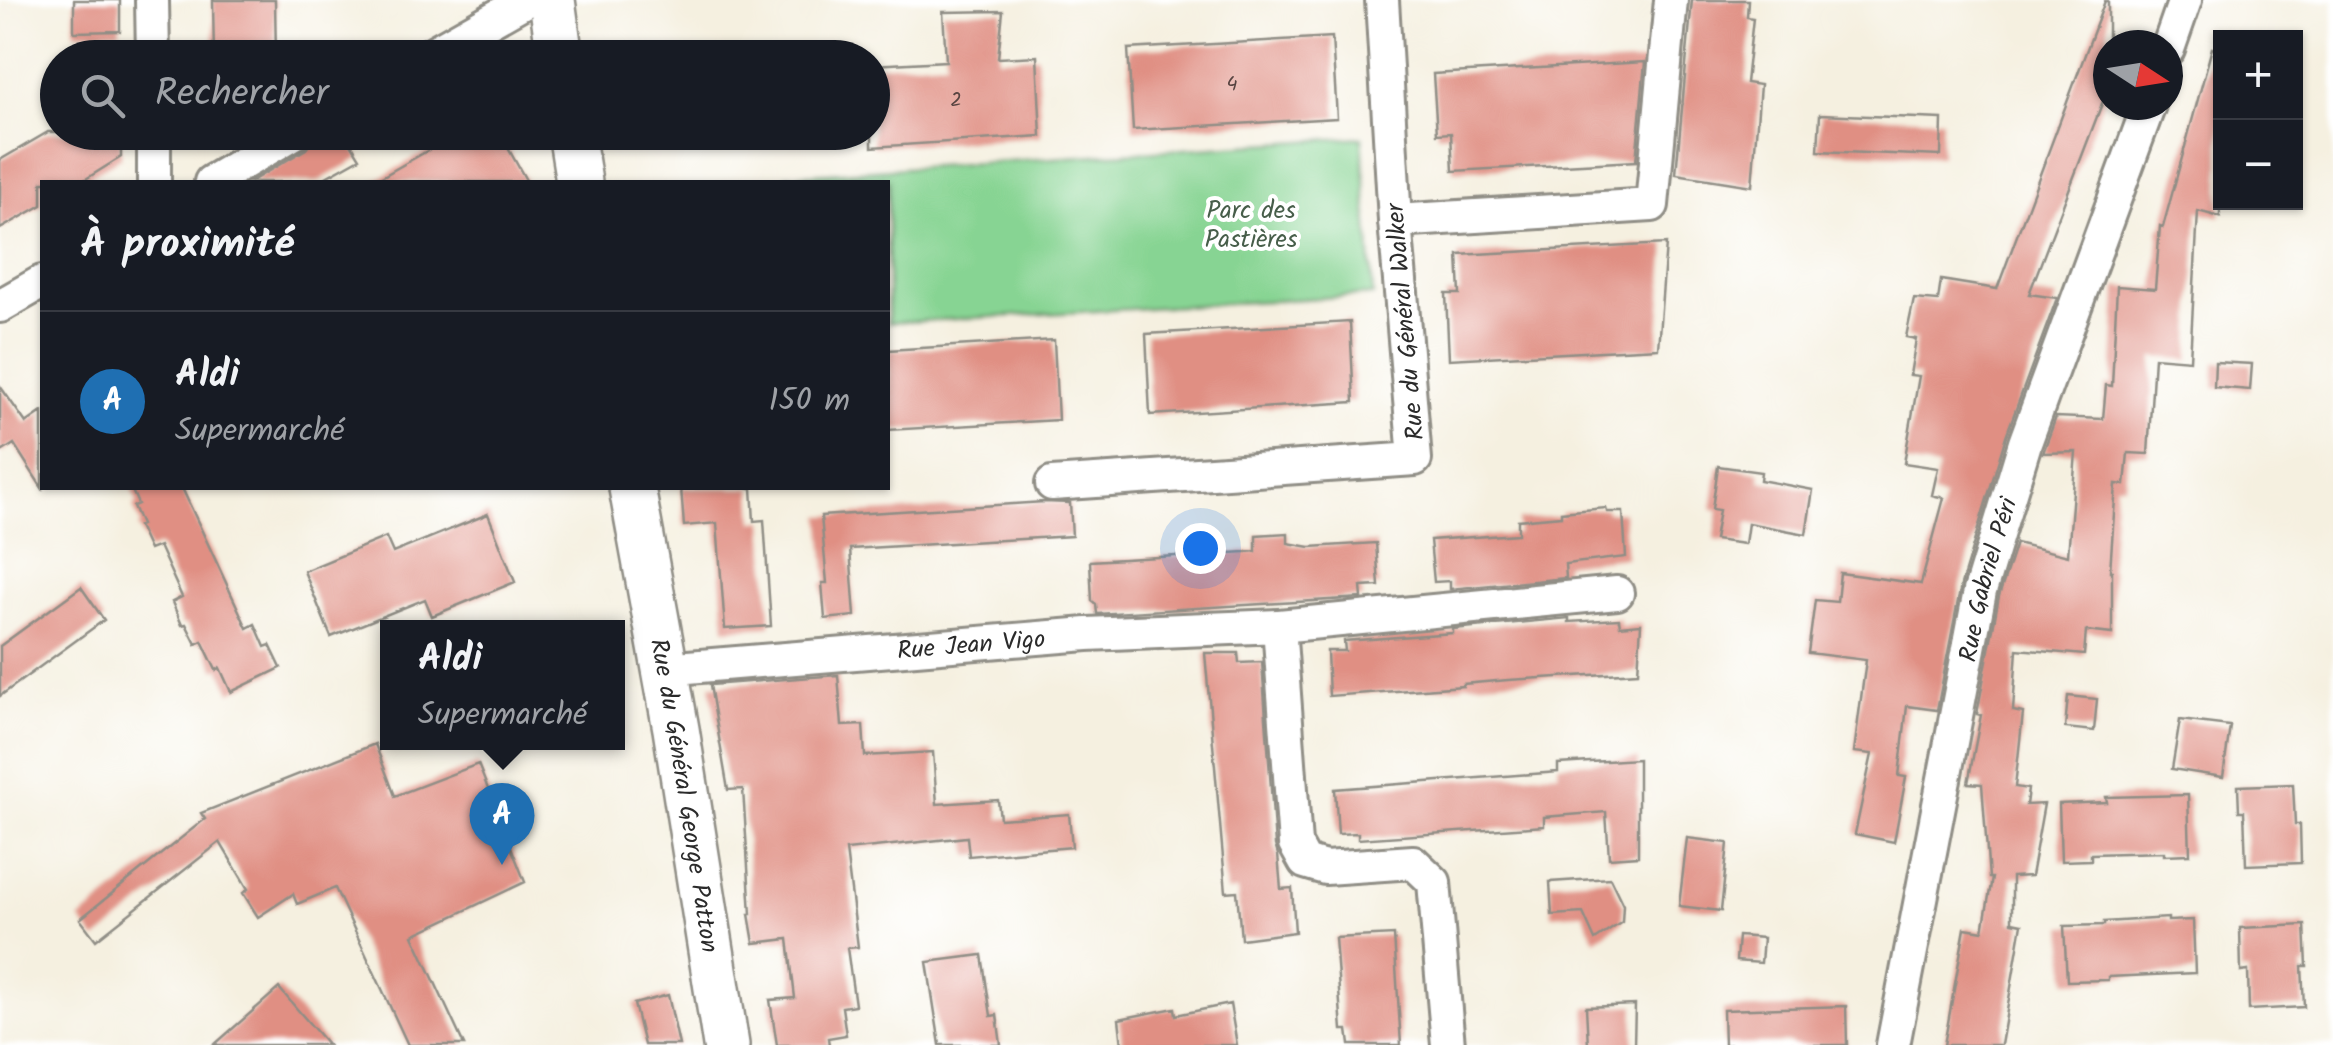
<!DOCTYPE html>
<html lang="fr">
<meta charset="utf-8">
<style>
:root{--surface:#171b24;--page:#242831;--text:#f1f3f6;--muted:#9ea1a6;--line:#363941;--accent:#1f6fb2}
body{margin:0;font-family:Kalam,sans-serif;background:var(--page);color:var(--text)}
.controls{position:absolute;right:30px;top:30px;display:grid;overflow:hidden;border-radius:0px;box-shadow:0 2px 8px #0004}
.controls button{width:90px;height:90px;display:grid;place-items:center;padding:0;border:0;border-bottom:2px solid var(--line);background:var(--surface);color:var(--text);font:50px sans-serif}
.compass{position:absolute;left:2093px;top:30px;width:90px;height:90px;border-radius:50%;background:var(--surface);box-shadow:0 2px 8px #0004;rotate:102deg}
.you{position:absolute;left:1200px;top:548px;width:35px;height:35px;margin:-25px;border:8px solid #fff;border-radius:50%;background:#1a73e8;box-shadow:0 0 0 15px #1a73e833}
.badge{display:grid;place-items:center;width:65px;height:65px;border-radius:50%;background:var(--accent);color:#fff;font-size:32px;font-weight:700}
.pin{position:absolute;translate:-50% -82px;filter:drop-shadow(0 2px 5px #0008)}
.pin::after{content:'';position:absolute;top:52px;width:35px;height:30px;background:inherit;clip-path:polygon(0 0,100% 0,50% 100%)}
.popup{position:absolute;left:380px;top:620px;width:245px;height:130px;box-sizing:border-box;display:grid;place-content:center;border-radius:0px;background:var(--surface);filter:drop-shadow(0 2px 8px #0005);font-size:32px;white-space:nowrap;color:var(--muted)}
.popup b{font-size:38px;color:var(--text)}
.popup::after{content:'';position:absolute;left:50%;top:100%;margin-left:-20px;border:20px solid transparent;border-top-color:var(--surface)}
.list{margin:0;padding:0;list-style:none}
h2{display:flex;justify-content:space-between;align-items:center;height:130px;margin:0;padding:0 40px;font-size:42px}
h2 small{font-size:32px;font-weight:400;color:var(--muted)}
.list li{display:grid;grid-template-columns:65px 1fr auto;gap:30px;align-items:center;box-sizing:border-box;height:180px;padding:0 40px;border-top:2px solid var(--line)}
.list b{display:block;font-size:38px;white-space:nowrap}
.list p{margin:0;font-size:32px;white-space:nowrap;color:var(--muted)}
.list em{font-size:32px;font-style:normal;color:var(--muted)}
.icon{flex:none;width:55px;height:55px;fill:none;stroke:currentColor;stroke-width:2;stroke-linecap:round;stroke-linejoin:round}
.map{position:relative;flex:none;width:2333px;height:1045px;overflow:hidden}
.search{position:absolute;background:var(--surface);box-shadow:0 2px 8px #0004;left:40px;top:40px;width:850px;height:110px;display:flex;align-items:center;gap:25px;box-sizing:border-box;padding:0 35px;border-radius:55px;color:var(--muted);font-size:38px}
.panel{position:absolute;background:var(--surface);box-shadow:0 2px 8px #0004;left:40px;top:180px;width:850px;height:310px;border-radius:0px}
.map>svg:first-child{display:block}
</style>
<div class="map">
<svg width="2333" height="1045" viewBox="0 0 2333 1045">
<rect width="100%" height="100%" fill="#fff"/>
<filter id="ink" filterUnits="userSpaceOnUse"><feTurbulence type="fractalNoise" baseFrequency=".01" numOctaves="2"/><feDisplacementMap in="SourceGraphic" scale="20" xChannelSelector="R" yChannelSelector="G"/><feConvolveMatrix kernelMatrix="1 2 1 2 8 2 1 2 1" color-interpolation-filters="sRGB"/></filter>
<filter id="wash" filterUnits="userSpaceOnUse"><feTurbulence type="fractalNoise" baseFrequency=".0048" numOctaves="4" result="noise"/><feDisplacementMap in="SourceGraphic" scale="40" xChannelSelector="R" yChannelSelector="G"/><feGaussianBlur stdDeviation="2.25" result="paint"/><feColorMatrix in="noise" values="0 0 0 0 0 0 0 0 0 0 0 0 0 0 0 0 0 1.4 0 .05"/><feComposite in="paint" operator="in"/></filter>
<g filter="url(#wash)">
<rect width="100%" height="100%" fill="#f5f0e0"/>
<path fill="#87d493" stroke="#59805f" stroke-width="2.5" d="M1362,137L1373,295L888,323V182H788L787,176Z"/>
<g id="blocks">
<path fill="#e08f83" d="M74,0H120V31L74,32Z
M213,0H275L276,58H214Z
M1692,0H1748L1747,17L1753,18L1746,83L1760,85L1752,186L1676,174Z
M2105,1H2108V88L2029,294L2057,298L2006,436L1961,585L1937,710L1907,706L1899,776L1906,777L1894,842L1855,834L1872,754L1854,752L1866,660L1808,653L1815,600L1837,602L1840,573L1921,584L1944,498L1932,495L1938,468L1904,463L1919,376L1910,375L1916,339L1906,337L1914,299L1938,301L1941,280L1997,289Z
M1003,11L998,58L1037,56L1041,136L872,147V65L946,61L943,12Z
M1332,37L1337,118L1133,130L1128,49Z
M2212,48L2220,50V217L2198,211L2190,360L2154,357L2148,454L2128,453L2125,485L2116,484L2110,571H2112V634L2086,631L2084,655L2017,649L2013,711L2023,713L2015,787L2028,789L2026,805L2044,804L2031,876L2012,877V922L2022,924L2001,1045H1944L1965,928L1983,931L1992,878H1989L1982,784L1968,783L1981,715L1977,714L1999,596L2016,543L2068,556L2076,452L2043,453L2056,417L2103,419L2106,385L2112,386L2117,286L2155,289L2160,226L2163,227Z
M1645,62L1636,161L1453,171L1451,133L1437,134L1433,74Z
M1820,114L1942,119L1941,156L1818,151Z
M48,132H121V157L81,182H42V205L0,229V160Z
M323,132H344L360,158L317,182H250L306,149L315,137Z
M460,132H499L527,182H373Z
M1666,244L1658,348L1449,359L1446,294H1460L1458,255Z
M1350,322L1354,402L1150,415L1146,334Z
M1054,340L1058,420L888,430V350Z
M2215,362L2252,364L2250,390L2214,387Z
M0,386L26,423L42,412V488L14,444L0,453Z
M1718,466L1761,472L1760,480L1813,490L1806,534L1748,523L1745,544L1714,540L1719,510L1712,509Z
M131,488H182L247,628L255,624L265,647L270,645L281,668L231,692L220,668L216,670L202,641L196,644L186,624L182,625L172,602L182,597L159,546L149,550L138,526L141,525L133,506L138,504Z
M681,488H752L754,521L764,520L771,626L725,629L717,523L684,526Z
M1044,502L1070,503L1072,536L850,549L855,616L825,619L822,583H827L821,516Z
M1606,508L1607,512H1623L1626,557L1565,564L1566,578L1450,589V581L1434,582L1430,540L1518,534V520L1561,516V512Z
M488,514L515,582L432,616L425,599L331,637L304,571L386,537L393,553Z
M1288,533V543L1310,547L1376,543L1379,586L1361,587L1362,598L1097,614L1096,604L1092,601L1090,561L1246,552L1256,551V535Z
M81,587L104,620L0,696V646Z
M1569,618V622L1619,619L1620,626L1641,624L1638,672L1508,680L1463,684V686L1329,696L1327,651H1345L1344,641L1453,633V629Z
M1205,653H1238L1239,663L1262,662L1275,845L1278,855L1281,889L1292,888L1295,932L1241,939L1237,891L1226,892Z
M838,675L842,726L863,725L865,756L933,752L937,804L998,800L1000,819L1069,814L1072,847L969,856L967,837L846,850L858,947L847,948L855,1005L842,1007L846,1035L828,1038L829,1045H777L770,1000L795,998L788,939L754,943L749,914H751L743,789L728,790L710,685Z
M2068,696L2097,699L2094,731L2065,728Z
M2180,720L2230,726L2223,777L2172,769Z
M375,744L395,796L478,764L525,882L413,935L464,1045H408L335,888L297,904L293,894L258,917L243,893L248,889L220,842L96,940L80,919L205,819L201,813Z
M1638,759V856L1609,858L1606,812L1544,817V826L1358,839V833L1338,834L1335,789L1558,772V764Z
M2293,784L2295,824H2300L2301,863L2246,865L2244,811H2239L2238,786Z
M2188,795L2190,854L2164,855V852L2091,854V860L2061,861L2059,804L2107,802L2106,797Z
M1687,838L1728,843L1721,911L1679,906Z
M1610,878L1623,905L1622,922L1595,940L1583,913L1552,915L1550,882Z
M2168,918V921L2193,920L2195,973L2108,977V980L2067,981L2064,926L2104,925V922Z
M2305,925L2307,966H2302L2304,1007L2249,1010L2248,971L2241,972L2240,928Z
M1394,935L1401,1045H1350L1348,1030H1342L1335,938Z
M1738,936L1763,938L1761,963L1736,961Z
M982,955L991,1016L997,1015L1001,1045H940L927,962Z
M279,988L328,1045H214Z
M668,995L679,1045H644L634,1004Z
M1230,1004L1237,1045H1122L1119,1019L1175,1008L1176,1015Z
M1635,1005L1634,1045H1588L1586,1007Z
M1846,1006L1847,1045H1791V1043L1724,1045L1723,1010Z"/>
</g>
</g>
<g filter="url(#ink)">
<use href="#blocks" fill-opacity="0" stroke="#908e86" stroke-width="2.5"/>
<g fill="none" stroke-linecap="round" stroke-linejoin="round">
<g stroke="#908e86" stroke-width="38">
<g id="street">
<path d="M152,0L153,58"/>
<path d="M2168,49L2185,0"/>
<path d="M424,58L526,0"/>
<path d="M154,132V182"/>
<path d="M211,182L296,132"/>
<path d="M1395,221L1652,205L1671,0"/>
<path d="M0,306L42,282"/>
<path d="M1052,484L1415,459L1395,221L1382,0"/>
<path d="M1279,626L1617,593"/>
<path id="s1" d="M664,669L1087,634L1279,626L1295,844L1305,862L1325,868L1413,862L1434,882L1448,1045"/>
<path id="s2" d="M1893,1045L1980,591L2025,443L2149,105"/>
</g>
</g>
<g stroke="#908e86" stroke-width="50">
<g id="secondary">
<path d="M552,0L560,58"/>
<path d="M571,132L579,182"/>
<path id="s3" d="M632,488L676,729L726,1045"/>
</g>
</g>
<use href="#street" stroke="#fff" stroke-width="32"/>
<use href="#secondary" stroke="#fff" stroke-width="45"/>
</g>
</g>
<g text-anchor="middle" stroke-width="8" stroke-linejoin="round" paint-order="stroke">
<g font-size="20" fill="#584441">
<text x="1232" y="90">4</text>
<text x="956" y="106">2</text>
</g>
<g font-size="25" fill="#475e4a" stroke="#fff">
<text x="1251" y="218">Parc des<tspan x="1251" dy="29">Pastières</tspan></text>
</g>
<g font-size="25" fill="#2b2b2b" stroke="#fff">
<text transform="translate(1404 322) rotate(-95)" y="9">Rue du Général Walker</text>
<text dy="9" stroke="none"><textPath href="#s2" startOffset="475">Rue Gabriel Péri</textPath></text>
<text dy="9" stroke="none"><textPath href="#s1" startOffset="308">Rue Jean Vigo</textPath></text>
<text dy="9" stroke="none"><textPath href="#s3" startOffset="312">Rue du Général George Patton</textPath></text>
</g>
</g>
</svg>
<div class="controls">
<button>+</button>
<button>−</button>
</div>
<svg class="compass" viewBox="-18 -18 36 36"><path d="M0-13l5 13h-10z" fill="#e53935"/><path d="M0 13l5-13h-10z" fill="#9ea1a6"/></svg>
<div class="you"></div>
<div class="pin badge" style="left:502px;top:865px">A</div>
<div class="popup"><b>Aldi</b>Supermarché</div>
<div class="search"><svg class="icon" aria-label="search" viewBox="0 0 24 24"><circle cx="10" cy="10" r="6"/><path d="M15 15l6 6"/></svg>Rechercher</div>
<section class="panel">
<h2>À proximité<small></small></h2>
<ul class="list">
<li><span class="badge">A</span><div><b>Aldi</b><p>Supermarché</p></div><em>150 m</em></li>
</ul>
</section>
</div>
